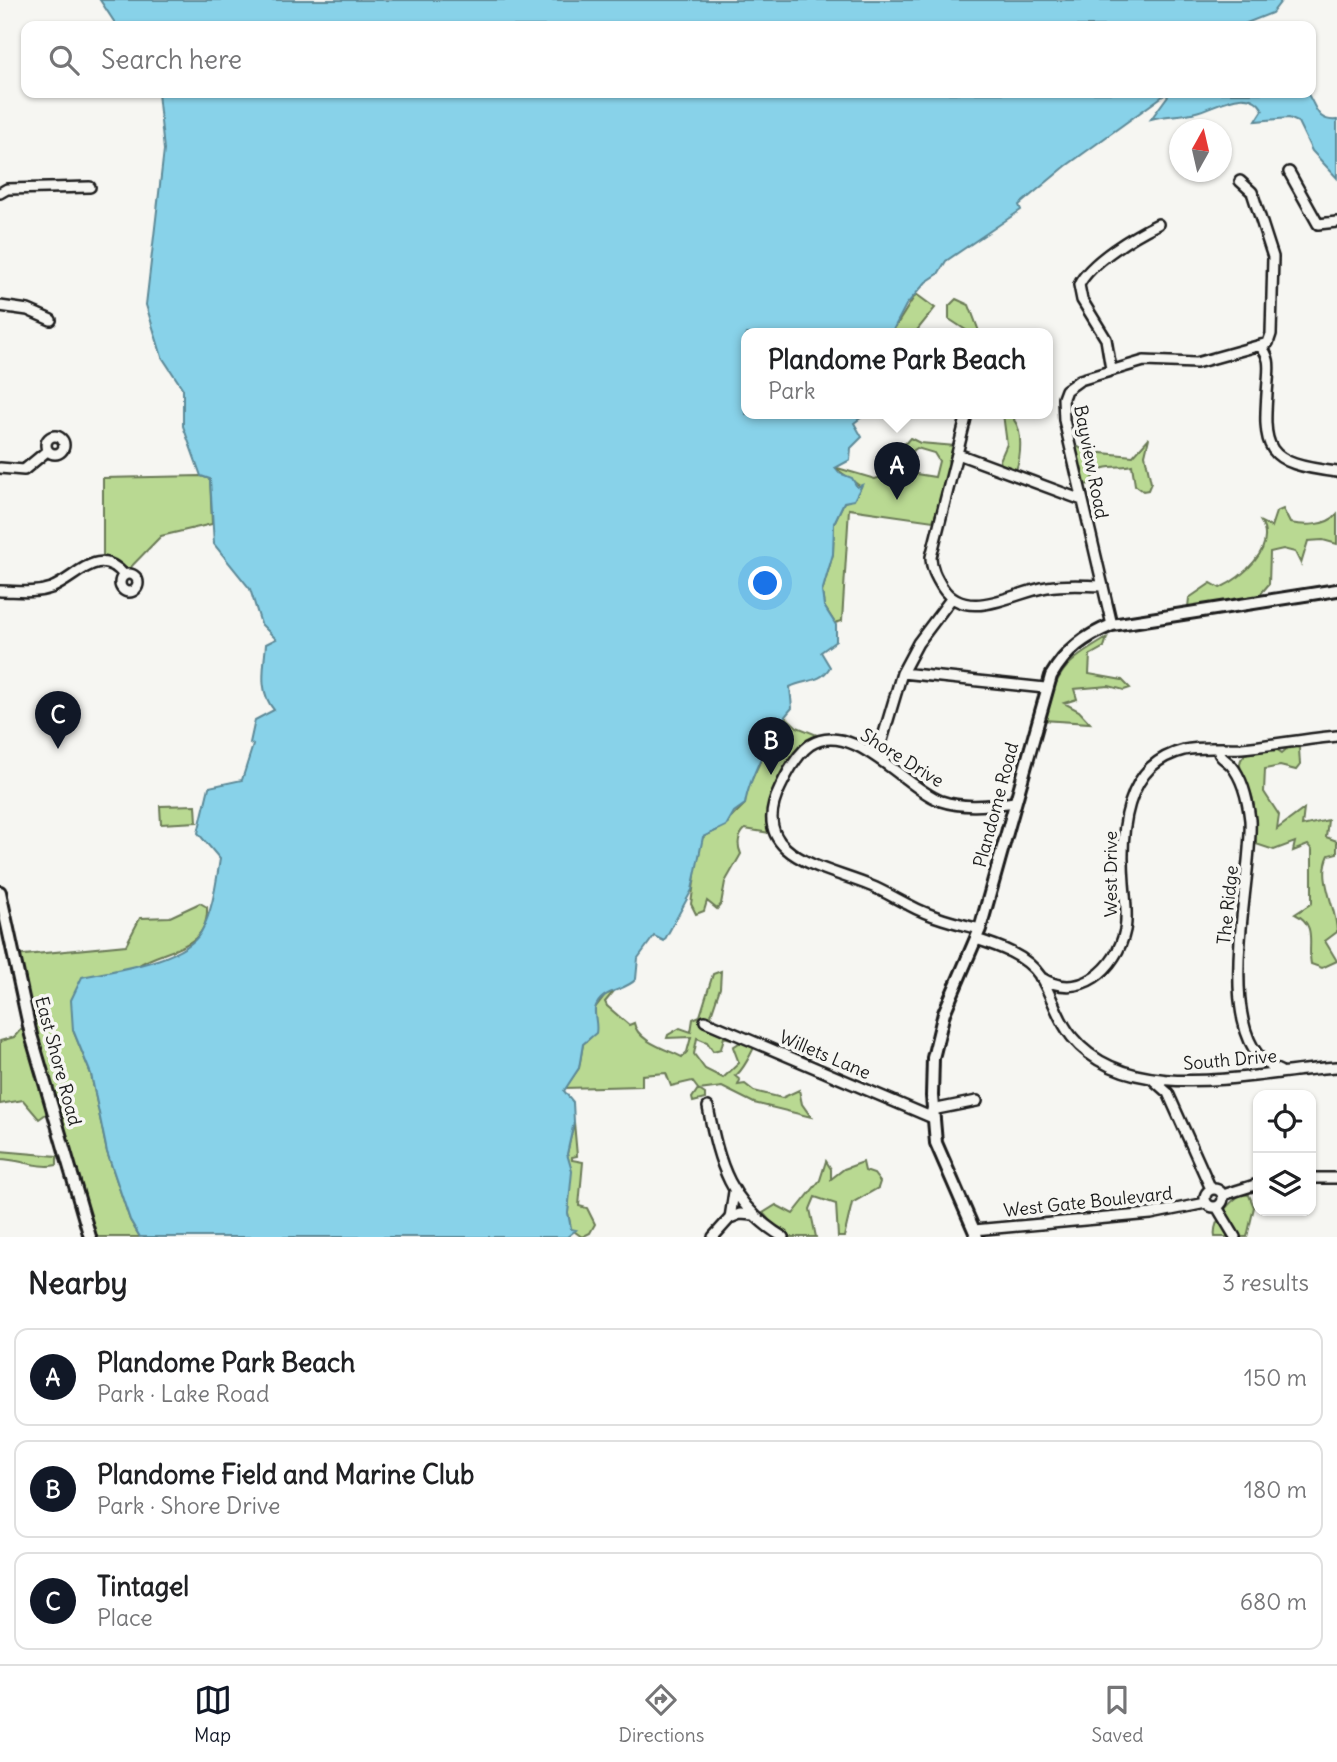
<!DOCTYPE html>
<meta charset="utf-8">
<style>
:root{--surface:#fff;--page:#f6f6f6;--text:#202124;--muted:#757577;--line:#e0e0e0;--accent:#111827}
body{margin:0;font-family:Delius,sans-serif;background:var(--page);color:var(--text)}
.controls{position:absolute;right:21px;bottom:21px;display:grid;overflow:hidden;border-radius:14px;box-shadow:0 2px 5px #0004}
.controls button{width:63px;height:63px;display:grid;place-items:center;padding:0;border:0;border-bottom:2px solid var(--line);background:var(--surface);color:var(--text);font:35px sans-serif}
.compass{position:absolute;left:1169px;top:119px;width:63px;height:63px;border-radius:50%;background:var(--surface);box-shadow:0 2px 5px #0004;rotate:8deg}
.you{position:absolute;left:766px;top:584px;width:24px;height:24px;margin:-18px;border:5px solid #fff;border-radius:50%;background:#1a73e8;box-shadow:0 0 0 10px #1a73e833}
.badge{display:grid;place-items:center;width:46px;height:46px;border-radius:50%;background:var(--accent);color:#fff;font-size:23px;font-weight:700}
.pin{position:absolute;translate:-50% -58px;filter:drop-shadow(0 2px 4px #0008)}
.pin::after{content:'';position:absolute;top:37px;width:24px;height:21px;background:inherit;clip-path:polygon(0 0,100% 0,50% 100%)}
.popup{position:absolute;left:741px;top:328px;width:312px;height:91px;box-sizing:border-box;display:grid;place-content:center;border-radius:14px;background:var(--surface);filter:drop-shadow(0 2px 5px #0005);font-size:23px;white-space:nowrap;color:var(--muted)}
.popup b{font-size:26px;color:var(--text)}
.popup::after{content:'';position:absolute;left:50%;top:100%;margin-left:-14px;border:14px solid transparent;border-top-color:var(--surface)}
.list{margin:0;padding:0;list-style:none}
h2{display:flex;justify-content:space-between;align-items:center;height:91px;margin:0;padding:0 28px;font-size:30px}
h2 small{font-size:23px;font-weight:400;color:var(--muted)}
.list li{display:grid;grid-template-columns:46px 1fr auto;gap:21px;align-items:center;box-sizing:border-box;height:98px;margin:0 14px 14px;padding:0 14px;border:2px solid var(--line);border-radius:14px}
.list b{display:block;font-size:26px;white-space:nowrap}
.list p{margin:0;font-size:23px;white-space:nowrap;color:var(--muted)}
.list em{font-size:23px;font-style:normal;color:var(--muted)}
.icon{flex:none;width:38px;height:38px;fill:none;stroke:currentColor;stroke-width:2;stroke-linecap:round;stroke-linejoin:round}
.map{position:relative;flex:none;width:1337px;height:1237px;overflow:hidden}
.search{position:absolute;background:var(--surface);box-shadow:0 2px 5px #0004;left:21px;right:21px;top:21px;height:77px;display:flex;align-items:center;gap:18px;box-sizing:border-box;padding:0 24px;border-radius:14px;color:var(--muted);font-size:26px}
.sheet{height:427px;background:var(--surface)}
nav{display:flex;justify-content:space-around;align-items:center;box-sizing:border-box;height:98px;border-top:2px solid var(--line);background:var(--surface);font-size:19px;color:var(--muted)}
nav a{display:grid;justify-items:center;gap:4px}
nav .on{color:var(--accent)}
.map>svg:first-child{display:block}
</style>
<div class="map">
<svg width="1337" height="1237" viewBox="0 0 1337 1237">
<rect width="100%" height="100%" fill="#f6f6f2"/>
<filter id="ink" filterUnits="userSpaceOnUse"><feTurbulence type="fractalNoise" baseFrequency=".0143" numOctaves="2"/><feDisplacementMap in="SourceGraphic" scale="14" xChannelSelector="R" yChannelSelector="G"/><feConvolveMatrix kernelMatrix="1 2 1 2 8 2 1 2 1" color-interpolation-filters="sRGB"/></filter>
<g filter="url(#ink)">
<path fill="#b9d992" stroke="#6a7a57" stroke-width="2" d="M916,294L935,308L914,334H891Z
M956,299L969,305L980,334H972L949,319V306Z
M1003,414H1016L1014,420C1023,431 1021,457 1016,470L1001,465L1000,460L1007,444Z
M910,438L920,443L955,446L952,460H948C954,476 939,503 933,521L849,509L842,621L835,623L824,606L822,592L833,554L834,523L844,502L854,499L861,487L834,467L875,479L887,475L892,479L904,472L935,477L939,461L934,453L917,448L905,456L903,446Z
M1149,438L1145,455L1151,483L1148,490L1143,491L1135,485L1132,465C1109,470 1100,460 1090,484L1083,485L1074,444L1083,450L1092,446V452L1133,456Z
M201,476L210,479L212,524L161,536L125,573L103,560V478Z
M1283,509L1290,523C1305,526 1327,526 1337,514V544L1323,540L1308,541L1301,564L1295,552L1283,549L1270,552L1269,584L1258,597L1188,607L1189,598L1211,583L1220,588C1241,578 1277,549 1261,522L1271,527L1276,512Z
M1107,638L1104,647L1090,655L1089,674L1122,680L1130,688L1124,690L1109,686L1074,689L1077,699L1064,703L1079,711L1090,723L1043,720C1059,669 1062,665 1107,638Z
M785,716L797,727L827,739L816,742L781,785L770,833L745,829C737,837 737,845 741,854L725,882L721,904L717,909L707,901L704,911L696,914L691,904L699,846L703,837L721,828L745,804L747,790L769,742Z
M1291,745L1299,748L1300,765L1296,770L1280,766L1265,769L1264,792L1279,815L1277,829L1304,809L1302,826L1328,820L1326,837L1337,841V853L1329,855C1317,880 1337,907 1337,932L1325,941L1337,961L1322,968L1311,964C1307,945 1318,925 1295,914L1312,903V850L1308,845L1293,851L1295,842L1274,850L1256,844C1253,829 1254,815 1253,800C1252,785 1219,755 1262,749C1271,748 1275,747 1282,753Z
M196,805L197,822L161,824L160,806Z
M200,903L207,907C209,950 166,948 139,965C120,977 91,1013 73,1030L91,1074L107,1152L130,1220L140,1237H90L15,956L126,945L140,918L170,917Z
M721,971L720,988L710,1018L730,1035L731,1039L724,1037L721,1049L713,1051L707,1042L697,1038L694,1054L705,1069L723,1078L739,1063L733,1047L747,1038L756,1042C753,1051 742,1072 735,1076L740,1080L738,1085L745,1084L754,1091L782,1098L799,1090L802,1104L811,1117L754,1103L722,1087L699,1090L705,1094V1099L693,1102L692,1098L698,1089L692,1081L671,1086L666,1073L642,1075V1086L565,1088L579,1068L583,1044C598,1033 595,1025 595,1008L605,995L614,991L605,1002L607,1006L629,1025L634,1023C637,1041 666,1049 682,1057L687,1052L691,1037L667,1038L668,1035L680,1028L691,1032L693,1019L700,1016L713,974Z
M21,1029L29,1033C27,1062 47,1085 46,1114L39,1119L23,1100L0,1104V1041L14,1037Z
M574,1122L577,1156L572,1157V1160L583,1162L579,1206L587,1208L595,1224L590,1233L582,1237L571,1229L568,1213L571,1169L567,1154Z
M0,1151L57,1156V1165C37,1169 20,1159 0,1159Z
M826,1161L831,1169V1179L844,1169L863,1162L865,1171L874,1174L880,1182L878,1188L852,1203L844,1237H838L836,1204L815,1197L810,1209L816,1237H784L763,1213L776,1205L793,1214L820,1180Z
M1242,1194L1249,1195L1254,1207L1247,1237H1215C1212,1221 1229,1202 1242,1194Z"/>
<path fill="#88d2e9" stroke="#5d8997" stroke-width="2" d="M100,0H1282L1272,13L1239,26H117Z
M158,93H1167L1066,166L1019,205L1021,210L946,261L938,274L926,282L906,305L891,334H746V414H866L854,423L862,437L851,448L850,460L835,468L839,473L852,478L857,487L862,485L854,500L844,502L834,523L833,554L822,592L824,606L836,625V641L821,652L830,667C820,684 805,679 790,687L792,708C774,728 749,778 745,804L734,812L726,826L703,837L692,890L664,941L654,936L638,958L636,979C625,992 600,989 595,1009C594,1017 598,1024 596,1033L583,1044L579,1068L564,1091L573,1102L574,1122L567,1154L572,1171L568,1213L571,1229L576,1230L567,1237H140L130,1220L107,1152L91,1074L73,1030L71,1000L82,977C113,970 184,962 201,932C213,910 216,883 220,859L198,833L209,787L242,780L253,745L250,743L255,720L274,710C258,691 264,668 266,644L276,639L261,624L250,589L214,544L210,479L201,476L183,426V389L162,357L146,305L164,150Z
M1170,93H1307C1317,107 1316,122 1337,120V178L1312,151L1298,122L1289,118L1256,121L1263,110C1249,84 1216,107 1196,112C1181,116 1166,115 1151,119Z"/>
<g fill="none" stroke-linecap="round" stroke-linejoin="round">
<g stroke="#1c1c1c" stroke-width="14">
<path id="minor" d="M1289,172L1318,224L1337,222
M0,193L7,189L90,187
M0,306L28,310L51,320
M1260,346C1271,357 1269,367 1268,381C1262,451 1264,463 1337,472
M1111,369L1106,339L1082,300L1079,285C1090,262 1135,235 1158,224
M967,414L931,557C931,568 936,577 942,587C966,624 1014,592 1047,587C1065,584 1084,585 1102,586
M46 445a9 9 0 1 1 18 0a9 9 0 1 1-18 0Z
M958,454L1082,500
M0,468L24,470L47,451
M120 583a9 9 0 1 1 18 0a9 9 0 1 1-18 0Z
M0,591C17,591 34,594 51,588C77,578 98,544 124,575
M1112,625L1064,420L1063,398L1066,390L1080,380L1144,361L1196,363L1268,343L1271,334L1273,257L1252,192L1240,181
M902,673L1045,688
M1218,750C1220,758 1225,759 1231,765C1243,779 1248,802 1250,820C1254,876 1207,1045 1280,1071
M877,757L902,673L918,643L951,599
M980,929C955,923 931,917 909,905C896,899 884,891 871,886C826,867 746,857 780,788C787,773 797,754 810,745C852,718 905,788 941,801C965,809 990,805 1015,802
M976,939C998,946 1026,955 1040,976C1052,995 1057,1019 1072,1037C1130,1109 1259,1071 1337,1067
M1040,977C1079,1002 1117,969 1125,930C1128,915 1125,898 1124,883C1121,845 1122,795 1151,767C1160,759 1172,753 1184,750C1202,746 1223,749 1242,748C1274,745 1305,739 1337,736
M705,1021L933,1118
M1151,1078L1168,1093L1211,1189
M708,1107C719,1164 730,1205 783,1237
M932,1110L977,1101
M1311,1178H1337
M1205 1198a9 9 0 1 1 18 0a9 9 0 1 1-18 0Z
M734,1192L730,1218L740,1214L754,1215
M1223,1195L1258,1184
M1217,1207L1235,1237
M974,1230L1151,1214L1206,1203
M713,1237L730,1218"/>
</g>
<g stroke="#1c1c1c" stroke-width="16">
<path id="major" d="M0,892L31,1035L90,1237
M977,1237L936,1143L932,1096L933,1058L944,1013L980,929L1051,676C1066,650 1085,636 1112,625L1337,590"/>
</g>
<use href="#minor" stroke="#f6f6f2" stroke-width="9"/>
<use href="#major" stroke="#f6f6f2" stroke-width="10"/>
</g>
</g>
<g text-anchor="middle" stroke-width="7" stroke-linejoin="round" paint-order="stroke">
<g font-size="18" fill="#1c1c1c" stroke="#f6f6f2">
<text transform="translate(1091 462) rotate(79)" y="6">Bayview Road</text>
<text transform="translate(902 758) rotate(32)" y="6">Shore Drive</text>
<text transform="translate(996 805) rotate(-75)" y="6">Plandome Road</text>
<text transform="translate(1111 874) rotate(-90)" y="6">West Drive</text>
<text transform="translate(1228 905) rotate(-84)" y="6">The Ridge</text>
<text transform="translate(825 1055) rotate(23)" y="6">Willets Lane</text>
<text transform="translate(1230 1060) rotate(-5)" y="6">South Drive</text>
<text transform="translate(58 1061) rotate(75)" y="6">East Shore Road</text>
<text transform="translate(1088 1202) rotate(-6)" y="6">West Gate Boulevard</text>
</g>
</g>
</svg>
<div class="controls">
<button><svg class="icon" aria-label="locate" viewBox="0 0 24 24"><circle cx="12" cy="12" r="6"/><path d="M12 2v4M12 18v4M2 12h4M18 12h4"/></svg></button>
<button><svg class="icon" aria-label="layers" viewBox="0 0 24 24"><path d="M12 4l9 5-9 5-9-5zM3 14l9 5 9-5"/></svg></button>
</div>
<svg class="compass" viewBox="-18 -18 36 36"><path d="M0-13l5 13h-10z" fill="#e53935"/><path d="M0 13l5-13h-10z" fill="#757577"/></svg>
<div class="you"></div>
<div class="pin badge" style="left:897px;top:500px">A</div>
<div class="popup"><b>Plandome Park Beach</b>Park</div>
<div class="pin badge" style="left:771px;top:775px">B</div>
<div class="pin badge" style="left:58px;top:749px">C</div>
<div class="search"><svg class="icon" aria-label="search" viewBox="0 0 24 24"><circle cx="10" cy="10" r="6"/><path d="M15 15l6 6"/></svg>Search here</div>
</div>
<section class="sheet">
<h2>Nearby<small>3 results</small></h2>
<ul class="list">
<li><span class="badge">A</span><div><b>Plandome Park Beach</b><p>Park · Lake Road</p></div><em>150 m</em></li>
<li><span class="badge">B</span><div><b>Plandome Field and Marine Club</b><p>Park · Shore Drive</p></div><em>180 m</em></li>
<li><span class="badge">C</span><div><b>Tintagel</b><p>Place</p></div><em>680 m</em></li>
</ul>
</section>
<nav>
<a class="on"><svg class="icon" aria-label="map" viewBox="0 0 24 24"><path d="M3 6l6-2 6 2 6-2v14l-6 2-6-2-6 2zM9 4v14M15 6v14"/></svg>Map</a>
<a><svg class="icon" aria-label="directions" viewBox="0 0 24 24"><path d="M12 3l9 9-9 9-9-9zM9 14v-3h6M13 9l2 2-2 2"/></svg>Directions</a>
<a><svg class="icon" aria-label="saved" viewBox="0 0 24 24"><path d="M7 4h10v16l-5-4-5 4z"/></svg>Saved</a>
</nav>
